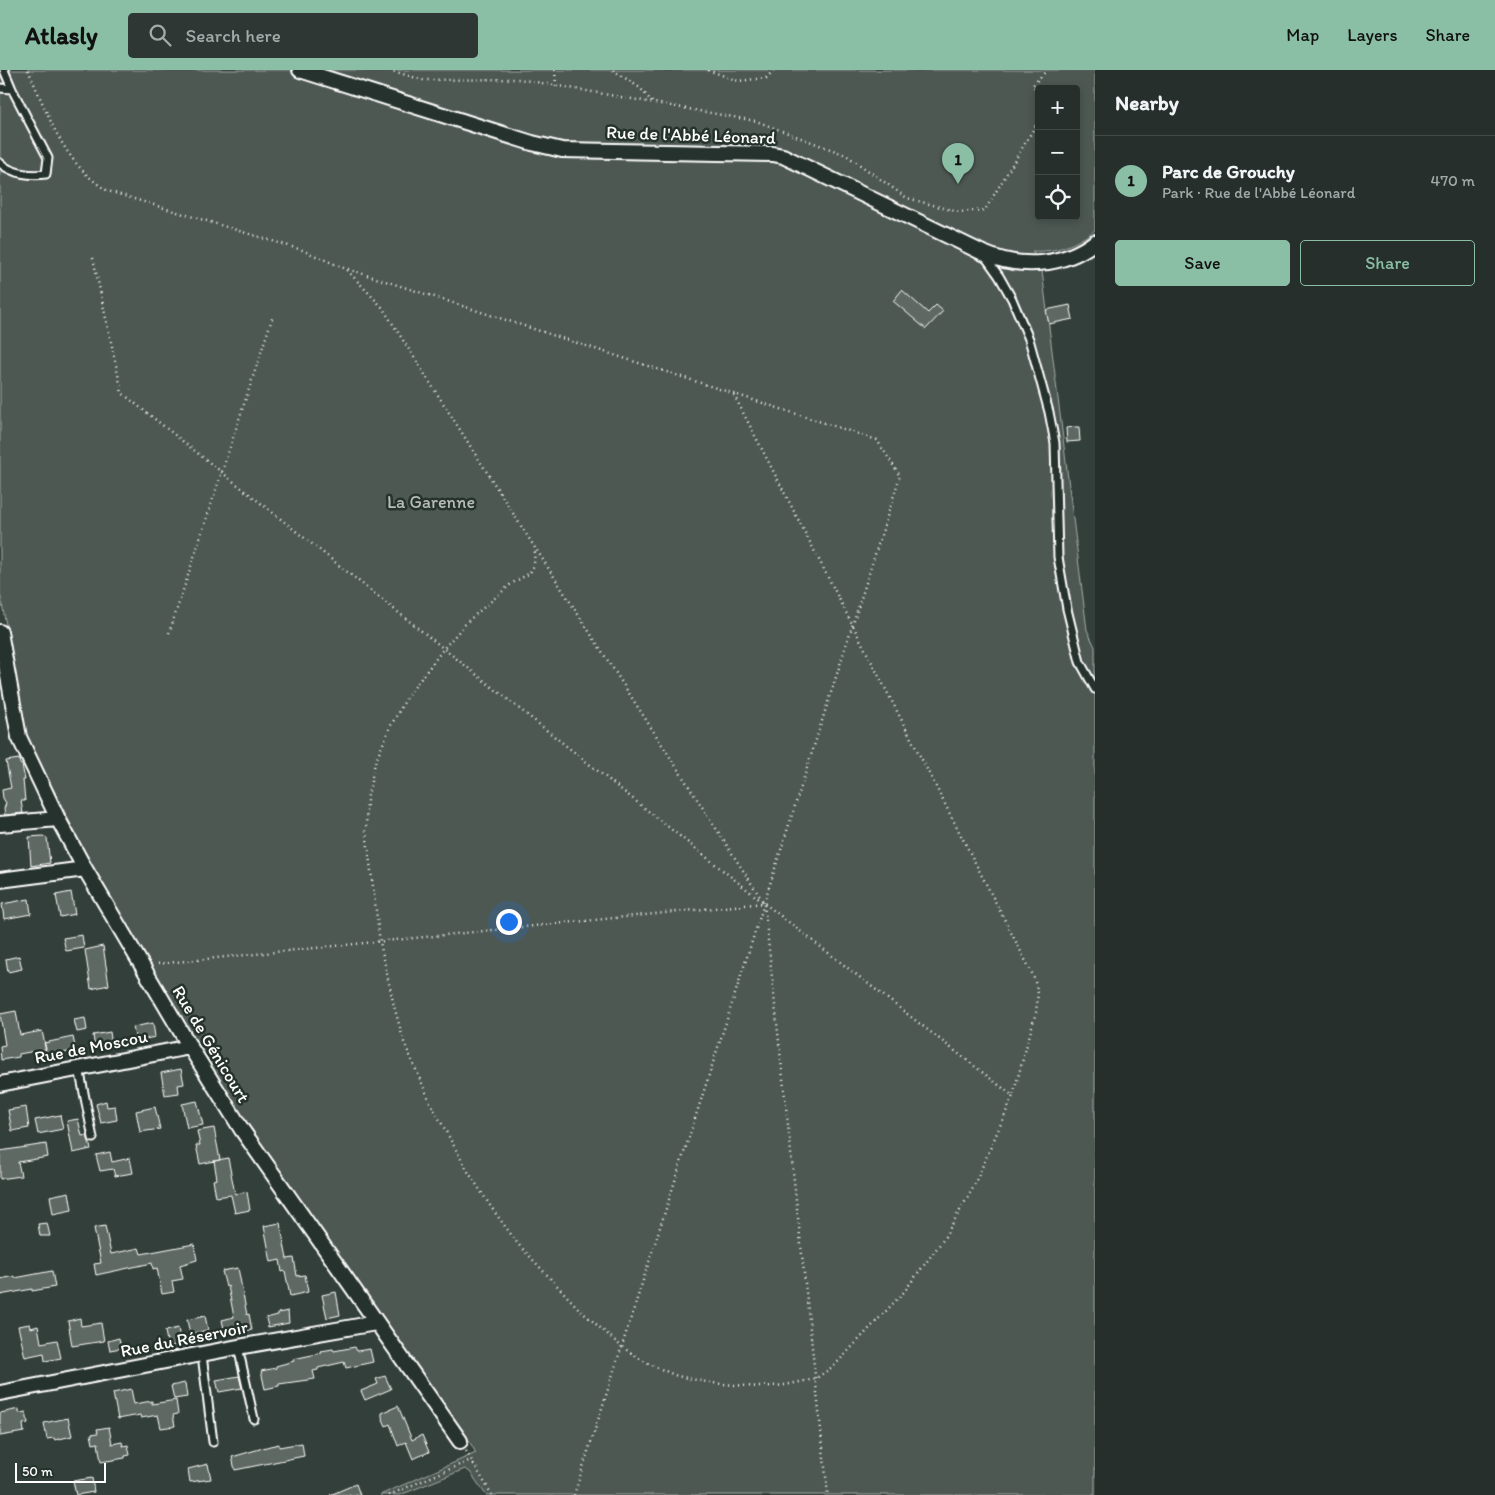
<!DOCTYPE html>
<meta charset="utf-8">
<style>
:root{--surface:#262f2c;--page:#2e3734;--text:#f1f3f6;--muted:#a4a9a9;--line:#424a48;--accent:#8abfa5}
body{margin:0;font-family:Itim,sans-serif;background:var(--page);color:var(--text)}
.controls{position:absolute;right:15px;top:15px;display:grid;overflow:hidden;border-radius:5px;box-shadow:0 2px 8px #0003}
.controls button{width:45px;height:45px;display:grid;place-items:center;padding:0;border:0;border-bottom:1px solid var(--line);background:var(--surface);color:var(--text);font:25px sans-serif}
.scale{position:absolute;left:15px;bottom:12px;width:91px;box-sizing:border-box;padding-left:5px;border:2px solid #fff;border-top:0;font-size:14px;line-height:18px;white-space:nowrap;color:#fff;-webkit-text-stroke:4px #26332d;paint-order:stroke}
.you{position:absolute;left:508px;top:851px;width:18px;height:18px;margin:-12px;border:4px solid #fff;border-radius:50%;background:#1a73e8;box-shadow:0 0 0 8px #1a73e833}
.badge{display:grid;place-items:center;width:32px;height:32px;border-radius:50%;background:var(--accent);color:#111;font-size:16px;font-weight:700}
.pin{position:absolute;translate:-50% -41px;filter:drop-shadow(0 1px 2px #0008)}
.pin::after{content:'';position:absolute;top:26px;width:18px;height:15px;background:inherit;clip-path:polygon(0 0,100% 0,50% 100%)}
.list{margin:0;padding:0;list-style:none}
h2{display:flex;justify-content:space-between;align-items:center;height:65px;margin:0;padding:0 20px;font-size:21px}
h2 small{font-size:16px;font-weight:400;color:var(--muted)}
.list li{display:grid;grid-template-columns:32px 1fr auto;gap:15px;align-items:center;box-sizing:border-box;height:90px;padding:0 20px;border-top:1px solid var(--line)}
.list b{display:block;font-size:19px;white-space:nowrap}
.list p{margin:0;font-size:16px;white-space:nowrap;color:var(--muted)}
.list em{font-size:16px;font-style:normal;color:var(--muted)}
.actions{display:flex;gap:10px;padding:15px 20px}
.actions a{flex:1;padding:11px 0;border:1px solid var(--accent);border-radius:5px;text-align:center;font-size:18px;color:var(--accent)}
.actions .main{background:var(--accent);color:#111}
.icon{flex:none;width:28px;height:28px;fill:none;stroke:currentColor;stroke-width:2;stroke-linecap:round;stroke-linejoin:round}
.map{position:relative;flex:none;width:1095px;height:1425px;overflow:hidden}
header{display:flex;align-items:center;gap:30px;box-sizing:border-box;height:70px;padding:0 25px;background:var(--accent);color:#111}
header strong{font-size:24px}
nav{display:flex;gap:28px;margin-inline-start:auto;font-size:18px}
.search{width:350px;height:45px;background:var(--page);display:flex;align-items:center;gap:12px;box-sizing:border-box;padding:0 18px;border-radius:5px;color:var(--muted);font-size:19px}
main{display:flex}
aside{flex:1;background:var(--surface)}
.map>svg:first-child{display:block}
</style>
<header>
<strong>Atlasly</strong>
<div class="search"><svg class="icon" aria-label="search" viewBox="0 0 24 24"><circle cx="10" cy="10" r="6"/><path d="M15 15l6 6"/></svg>Search here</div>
<nav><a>Map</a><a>Layers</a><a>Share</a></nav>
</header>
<main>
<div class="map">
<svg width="1095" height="1425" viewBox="0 0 1095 1425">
<rect width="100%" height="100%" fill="#333f3a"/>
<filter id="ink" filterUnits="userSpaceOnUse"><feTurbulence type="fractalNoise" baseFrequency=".02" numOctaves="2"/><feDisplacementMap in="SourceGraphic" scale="10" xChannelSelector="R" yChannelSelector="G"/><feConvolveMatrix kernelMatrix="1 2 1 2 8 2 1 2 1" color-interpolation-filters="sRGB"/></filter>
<g filter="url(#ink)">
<path fill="#4d5853" stroke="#a6aca9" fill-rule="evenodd" d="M0,0H1095V160C1077,174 1055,183 1032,181L1041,193L1087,560L1095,577V1425H486L470,1402L465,1399L400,1425H380L476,1383L467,1367L234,1037L195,975L92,797L27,666L0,523ZM1039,19H1076V146H1039Z"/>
<path fill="#5f6964" stroke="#fff" d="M902,220L928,243L936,235L943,241L926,259L893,231Z
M1070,235L1073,249L1049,254L1046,240Z
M1075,357H1079L1080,371L1067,372L1066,358Z
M19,689L20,694L22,695L25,710H23L25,731H21L23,743L5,745L4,739L6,733L3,728L2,720L11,718L6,691Z
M43,766L47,768L50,793L31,796L29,767Z
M71,822L75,844L60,847L56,825Z
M29,829L31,844L4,849L2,834Z
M82,865L84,878L66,881L63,868Z
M103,876L109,915L91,919L85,880Z
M19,886L22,899L8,902L6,889Z
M16,941L20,965L42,961L46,979L19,984V987L1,990L0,976L5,975L0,944Z
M85,948L87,960L77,962L74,950Z
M153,953L155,967L136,971L133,957Z
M110,962L112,976L95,979L93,965Z
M73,967L76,981L47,985L44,973Z
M181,999L184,1014L178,1015L179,1023L165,1025L161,1003Z
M106,1031L107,1037L115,1036L117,1050L101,1053L96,1034Z
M197,1031L203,1055L187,1058L182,1034Z
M26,1037L29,1058L12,1061L8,1040Z
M155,1037L160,1059L140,1062L136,1041Z
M60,1045L63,1059L38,1064L35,1050Z
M78,1049L82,1066L87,1065L91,1079L73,1083L67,1051Z
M214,1058L220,1090L200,1094L196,1075H200L197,1061Z
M46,1074L48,1087L18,1092L21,1106L0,1109V1081Z
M110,1082L112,1092L130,1088L133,1103L115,1106L113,1099L100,1101L96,1085Z
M228,1088L235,1124L247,1122L250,1140L235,1143L231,1125L216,1127L213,1110L217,1109L214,1091Z
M69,1122L72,1140L53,1144L50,1126Z
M47,1153L50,1166H40L38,1154Z
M280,1153L287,1189L294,1188L297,1206L305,1205L308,1222L290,1226L285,1201L282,1202L280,1190L271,1192L264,1156Z
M105,1156L111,1184L139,1178L141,1184L194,1174L197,1190L180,1195L183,1209L172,1211L174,1222L162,1224L157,1198L153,1199L152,1193L96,1205L94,1194L101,1193L94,1158Z
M238,1198L247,1245L249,1244L252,1260L225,1264L222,1250L234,1247L228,1216L226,1217L222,1201Z
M52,1201L55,1217L32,1221V1219L0,1225V1209L15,1206V1208Z
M336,1222L340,1245L327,1248L322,1225Z
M288,1241L289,1253L268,1257L266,1248L278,1245V1243Z
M205,1246L208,1260L190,1264L187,1250Z
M80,1248L81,1256L101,1253L104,1271L72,1276L68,1251Z
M30,1254L31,1258L38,1256L41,1273L57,1270L61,1288L45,1291L44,1283L25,1287L18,1256Z
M178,1258L181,1274L168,1277L165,1261Z
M119,1268L121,1278L110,1280L108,1271Z
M355,1277L357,1281L370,1279L373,1292L346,1298L344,1292L318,1298V1300L313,1301L315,1309L279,1314V1316L265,1319L261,1301L276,1298V1296L294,1291L293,1289L322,1283L321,1281L333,1279L334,1281Z
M239,1306L242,1318L219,1322L216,1310Z
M385,1306L391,1319L365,1330L361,1321L378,1314L376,1309Z
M185,1313L187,1327L174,1329L171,1316Z
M131,1319L134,1334L152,1331V1334L176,1330L178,1344L173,1345L175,1356L161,1358L158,1345L141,1348L140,1345L118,1349L113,1323Z
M398,1336L412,1370L422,1365L429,1382L413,1389L406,1372L398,1376L390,1354L386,1356L382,1347V1343Z
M19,1339V1343L26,1342L28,1353L23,1354L24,1362L0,1366V1343Z
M68,1348L72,1366L55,1370L54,1368L47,1369L44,1353Z
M109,1357L112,1374L122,1372L123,1376L128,1375L130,1385L125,1386V1388L101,1392L98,1373L93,1374L91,1364L98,1363L97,1359Z
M302,1373L304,1386L235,1400L232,1387L270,1376L279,1374V1377Z
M208,1394L211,1409L190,1412L188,1399Z
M92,1408L94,1422L76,1425L73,1411Z
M356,1414L360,1425H330Z"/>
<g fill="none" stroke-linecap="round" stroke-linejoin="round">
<g stroke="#fff" stroke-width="11">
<path id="lane" d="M0,18L12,19
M0,93C12,104 31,106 46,104L48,88L12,19L4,0
M984,185L999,206L1012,229L1029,269L1049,342L1055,373L1058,487L1067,539L1080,592L1095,619
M79,998L93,1068
M238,1277L254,1349
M202,1285L213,1372"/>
</g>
<g stroke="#fff" stroke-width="18">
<path id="street" d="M300,0L532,73L562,80L773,84L783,86L983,183C1020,199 1062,197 1095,172
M0,562L19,667L58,749L85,799L190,977L242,1060L460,1371
M0,754L58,749
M0,810L85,799
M0,1014L190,977
M0,1323L238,1277L376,1253"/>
</g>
<path stroke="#fff" stroke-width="2.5" stroke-dasharray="1 4" stroke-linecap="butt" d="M28,0C49,46 63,94 108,121L302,180L346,199L382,237L535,478L534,495L530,503L511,514L468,551L444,578L407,627L390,657L375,693L367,730L366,761L380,872L394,936L404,972L430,1032L467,1100L491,1137L518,1174L580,1240L622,1277L645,1292L677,1306L711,1313L759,1317L785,1315L815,1309L834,1296L903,1223L943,1170L973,1118L1013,1026L764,833L156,894
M389,0L423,10L519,9L756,51L846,85L907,128L959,142L985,140L1039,50
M555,0L556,16
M613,0L640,18L653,33
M708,0L738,11L766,8L774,0
M1039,20L1032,16L1047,0
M93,188L122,323L764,833L828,1425
M348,199L877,370L900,406L764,833L536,479
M734,325L1033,905L1038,923L1036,942L1013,1025
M169,563L273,246
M466,1381L492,1425
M389,1425L471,1390
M574,1425L764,834"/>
<use href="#lane" stroke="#26332d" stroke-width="7"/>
<use href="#street" stroke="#26332d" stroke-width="14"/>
</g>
</g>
<g text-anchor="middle" stroke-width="5" stroke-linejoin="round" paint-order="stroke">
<g font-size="18" fill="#fff" stroke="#26332d">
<text transform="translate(691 65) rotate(2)" y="6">Rue de l'Abbé Léonard</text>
<text transform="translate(211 974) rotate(59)" y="6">Rue de Génicourt</text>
<text transform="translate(91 977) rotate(-11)" y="6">Rue de Moscou</text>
<text transform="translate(184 1269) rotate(-11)" y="6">Rue du Réservoir</text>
</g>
<g font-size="18" fill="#b8bcba" stroke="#26332d">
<text x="431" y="438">La Garenne</text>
</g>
</g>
</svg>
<div class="controls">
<button>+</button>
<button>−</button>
<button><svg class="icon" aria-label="locate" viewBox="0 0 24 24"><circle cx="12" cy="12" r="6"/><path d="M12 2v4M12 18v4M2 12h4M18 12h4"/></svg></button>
</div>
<div class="scale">50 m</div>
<div class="you"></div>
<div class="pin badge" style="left:958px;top:114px">1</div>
</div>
<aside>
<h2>Nearby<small></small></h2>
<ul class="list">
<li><span class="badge">1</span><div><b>Parc de Grouchy</b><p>Park · Rue de l'Abbé Léonard</p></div><em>470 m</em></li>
</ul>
<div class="actions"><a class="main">Save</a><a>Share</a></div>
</aside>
</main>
